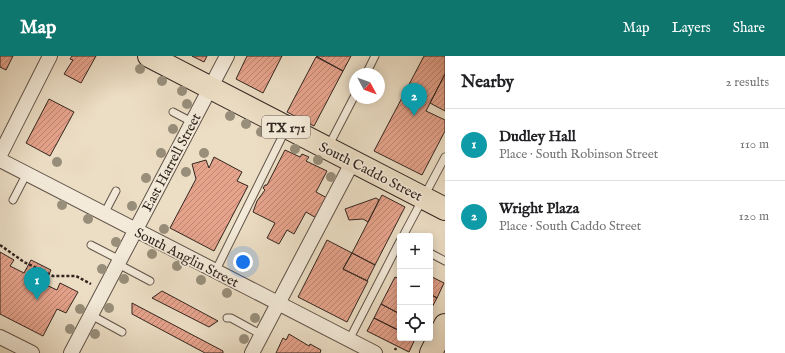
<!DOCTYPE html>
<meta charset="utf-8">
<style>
:root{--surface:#fff;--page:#f6f6f6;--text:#202124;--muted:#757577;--line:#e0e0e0;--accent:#0f766e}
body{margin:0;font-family:"IM FELL English",serif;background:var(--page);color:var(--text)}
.controls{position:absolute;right:12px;bottom:12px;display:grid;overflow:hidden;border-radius:4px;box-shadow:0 2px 10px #0003}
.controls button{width:36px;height:36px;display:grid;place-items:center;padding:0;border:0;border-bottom:1px solid var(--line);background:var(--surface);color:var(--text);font:20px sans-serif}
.compass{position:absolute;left:349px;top:12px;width:36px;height:36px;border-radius:50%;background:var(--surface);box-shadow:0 2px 10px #0003;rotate:131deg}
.you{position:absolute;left:243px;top:206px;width:14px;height:14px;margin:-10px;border:3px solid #fff;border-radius:50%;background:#1a73e8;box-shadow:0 0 0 6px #1a73e833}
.badge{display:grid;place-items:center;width:26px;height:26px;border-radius:50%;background:var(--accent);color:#fff;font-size:13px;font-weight:700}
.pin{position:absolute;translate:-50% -33px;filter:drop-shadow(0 1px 2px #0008)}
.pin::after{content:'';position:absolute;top:21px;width:14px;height:12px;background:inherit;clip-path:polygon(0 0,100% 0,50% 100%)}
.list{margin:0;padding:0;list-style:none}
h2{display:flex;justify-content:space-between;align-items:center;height:52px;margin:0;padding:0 16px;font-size:17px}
h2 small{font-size:13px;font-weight:400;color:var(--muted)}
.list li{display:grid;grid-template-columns:26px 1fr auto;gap:12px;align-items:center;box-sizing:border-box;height:72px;padding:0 16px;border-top:1px solid var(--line)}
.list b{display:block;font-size:15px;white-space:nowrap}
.list p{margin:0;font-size:13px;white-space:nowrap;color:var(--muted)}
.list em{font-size:13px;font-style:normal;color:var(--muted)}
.icon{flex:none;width:22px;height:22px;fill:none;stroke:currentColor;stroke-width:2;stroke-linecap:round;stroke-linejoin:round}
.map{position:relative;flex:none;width:445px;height:297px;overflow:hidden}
header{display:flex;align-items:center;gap:24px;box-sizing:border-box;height:56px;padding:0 20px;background:var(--accent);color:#fff}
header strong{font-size:19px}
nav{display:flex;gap:22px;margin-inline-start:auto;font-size:14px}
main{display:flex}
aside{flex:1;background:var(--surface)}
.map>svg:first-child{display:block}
</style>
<header>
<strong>Map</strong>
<nav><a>Map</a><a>Layers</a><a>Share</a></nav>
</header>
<main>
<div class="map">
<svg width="445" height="297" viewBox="0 0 445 297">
<defs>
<pattern id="building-hatch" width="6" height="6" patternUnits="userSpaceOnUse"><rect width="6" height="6" fill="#e6a38c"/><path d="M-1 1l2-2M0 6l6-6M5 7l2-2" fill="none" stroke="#bb8572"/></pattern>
</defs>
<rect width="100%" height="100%" fill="#ecdec5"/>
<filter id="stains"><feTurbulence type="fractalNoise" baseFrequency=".005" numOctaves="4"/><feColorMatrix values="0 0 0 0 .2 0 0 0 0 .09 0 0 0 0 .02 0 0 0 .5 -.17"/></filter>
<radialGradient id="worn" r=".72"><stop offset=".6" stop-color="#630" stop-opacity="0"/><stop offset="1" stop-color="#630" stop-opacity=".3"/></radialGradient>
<path fill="url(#building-hatch)" stroke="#32251f" d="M0,0H13L6,14L0,11Z
M72,0H96L81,27L64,18L73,4L70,3Z
M192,0H207L204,6Z
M247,0H282L263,37L236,23Z
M316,0H351L343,15Z
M424,0H445V18L426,55L445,64V75L422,119L374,95Z
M316,1L343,15L314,70L287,56Z
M445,18V55L430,47Z
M49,43L74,56L50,100L26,87Z
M285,94L300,101L302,98L309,101L306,105L327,115L316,136L329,143L318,163L306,156L294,178L287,174L279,188L267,182L275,167L253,156L257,145L265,134L263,132L265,129H267Z
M214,101L242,116L237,125L248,130L214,195L170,172L196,123L192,108L206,104L209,112Z
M382,139L405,151L375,209L352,197Z
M376,142L379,144L368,166L363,163L349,164L345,153Z
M327,184L352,197L343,213L368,225L347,266L298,241Z
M0,196L14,204L10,210L24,217L31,204L51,214L44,228L57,234L60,227L78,236L66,257L57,253L43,280L0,258Z
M352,197L375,209L367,225L343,213Z
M430,220L444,227L437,242L430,238Z
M395,221L400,223V258L381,248Z
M162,235L218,265L209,271L152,242Z
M430,238L437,242L430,255Z
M132,247L223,295V297H205L132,258Z
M381,248L400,258V275L374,262Z
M374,262L400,275V282L415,283L409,296L367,275Z
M289,278L309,290L310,288L321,294L320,297H276L283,282L286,284Z"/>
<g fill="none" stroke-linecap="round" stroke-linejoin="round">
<g stroke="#605348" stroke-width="9">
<path id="service" d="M366,18L375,0
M173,56L192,66
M328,91L355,39
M13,144L27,117
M104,158L116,135
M403,180L445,101
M91,189L120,204
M430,197L445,205
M118,208L150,225
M215,216L286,73
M91,259L122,276
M227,262H231L262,279
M349,284L400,185"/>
</g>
<g stroke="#605348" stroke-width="16">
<path id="minor" d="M0,99L50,0
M0,104L375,297
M0,281L32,297
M71,297L227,0
M252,297L353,105"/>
</g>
<g stroke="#32251f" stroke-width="24">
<path id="primary" d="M149,0L445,153
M431,297L445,269"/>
</g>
<path stroke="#32251f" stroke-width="2.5" stroke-dasharray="3 2" stroke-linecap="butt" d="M0,189L24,206L53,220H76L91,228
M395,294L396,292"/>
<use href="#service" stroke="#f3ead9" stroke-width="7"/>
<use href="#minor" stroke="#f3ead9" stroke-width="14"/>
<use href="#primary" stroke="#ecdec5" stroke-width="22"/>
</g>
<g fill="#988e7a">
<circle cx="140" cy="13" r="5"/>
<circle cx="162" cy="25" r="5"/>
<circle cx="182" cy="35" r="5"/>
<circle cx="187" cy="48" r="5"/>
<circle cx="230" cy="60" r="5"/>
<circle cx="246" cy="68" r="5"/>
<circle cx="173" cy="73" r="5"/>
<circle cx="261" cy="76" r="5"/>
<circle cx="295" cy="93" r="5"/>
<circle cx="161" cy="97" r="5"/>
<circle cx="204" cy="97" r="5"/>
<circle cx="318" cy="104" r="5"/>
<circle cx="57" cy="106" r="5"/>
<circle cx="186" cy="116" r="5"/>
<circle cx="331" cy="121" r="5"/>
<circle cx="146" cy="122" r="5"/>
<circle cx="62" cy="149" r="5"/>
<circle cx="132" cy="150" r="5"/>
<circle cx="88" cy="163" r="5"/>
<circle cx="164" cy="173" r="5"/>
<circle cx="116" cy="186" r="5"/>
<circle cx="152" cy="198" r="5"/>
<circle cx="177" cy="210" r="5"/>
<circle cx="102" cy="213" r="5"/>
<circle cx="124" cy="223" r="5"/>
<circle cx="201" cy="224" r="5"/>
<circle cx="227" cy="237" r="5"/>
<circle cx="109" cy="252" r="5"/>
<circle cx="80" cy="253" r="5"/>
<circle cx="255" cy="262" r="5"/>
<circle cx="70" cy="273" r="5"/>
<circle cx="95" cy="278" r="5"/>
<circle cx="244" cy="283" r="5"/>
</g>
<g text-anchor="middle" stroke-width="3.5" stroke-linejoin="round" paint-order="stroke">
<rect fill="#f3ead9" stroke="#6c6057" stroke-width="1" x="262" y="60" width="48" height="22" rx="3"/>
<g font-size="13" font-weight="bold" fill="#32251f">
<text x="286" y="76">TX 171</text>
</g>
<g font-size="14" fill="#32251f" stroke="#f3ead9">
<text transform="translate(171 106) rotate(-62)" y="5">East Harrell Street</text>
<text transform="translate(371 115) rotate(27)" y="5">South Caddo Street</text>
<text transform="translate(187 201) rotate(27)" y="5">South Anglin Street</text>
</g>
</g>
<rect width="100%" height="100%" filter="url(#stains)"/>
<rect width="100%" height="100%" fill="url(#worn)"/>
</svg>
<div class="controls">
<button>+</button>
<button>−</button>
<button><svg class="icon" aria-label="locate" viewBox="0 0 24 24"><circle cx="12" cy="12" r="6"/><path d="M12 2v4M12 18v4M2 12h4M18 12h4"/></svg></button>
</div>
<svg class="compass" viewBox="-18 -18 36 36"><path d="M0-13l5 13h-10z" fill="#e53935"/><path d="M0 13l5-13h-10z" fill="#757577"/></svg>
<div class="you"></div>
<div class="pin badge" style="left:37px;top:244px;background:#0f9aa8">1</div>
<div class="pin badge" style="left:414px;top:60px;background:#0f9aa8">2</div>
</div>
<aside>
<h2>Nearby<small>2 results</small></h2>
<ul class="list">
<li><span class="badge" style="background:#0f9aa8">1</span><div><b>Dudley Hall</b><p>Place · South Robinson Street</p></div><em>110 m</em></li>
<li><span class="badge" style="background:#0f9aa8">2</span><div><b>Wright Plaza</b><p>Place · South Caddo Street</p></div><em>120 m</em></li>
</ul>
</aside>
</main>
